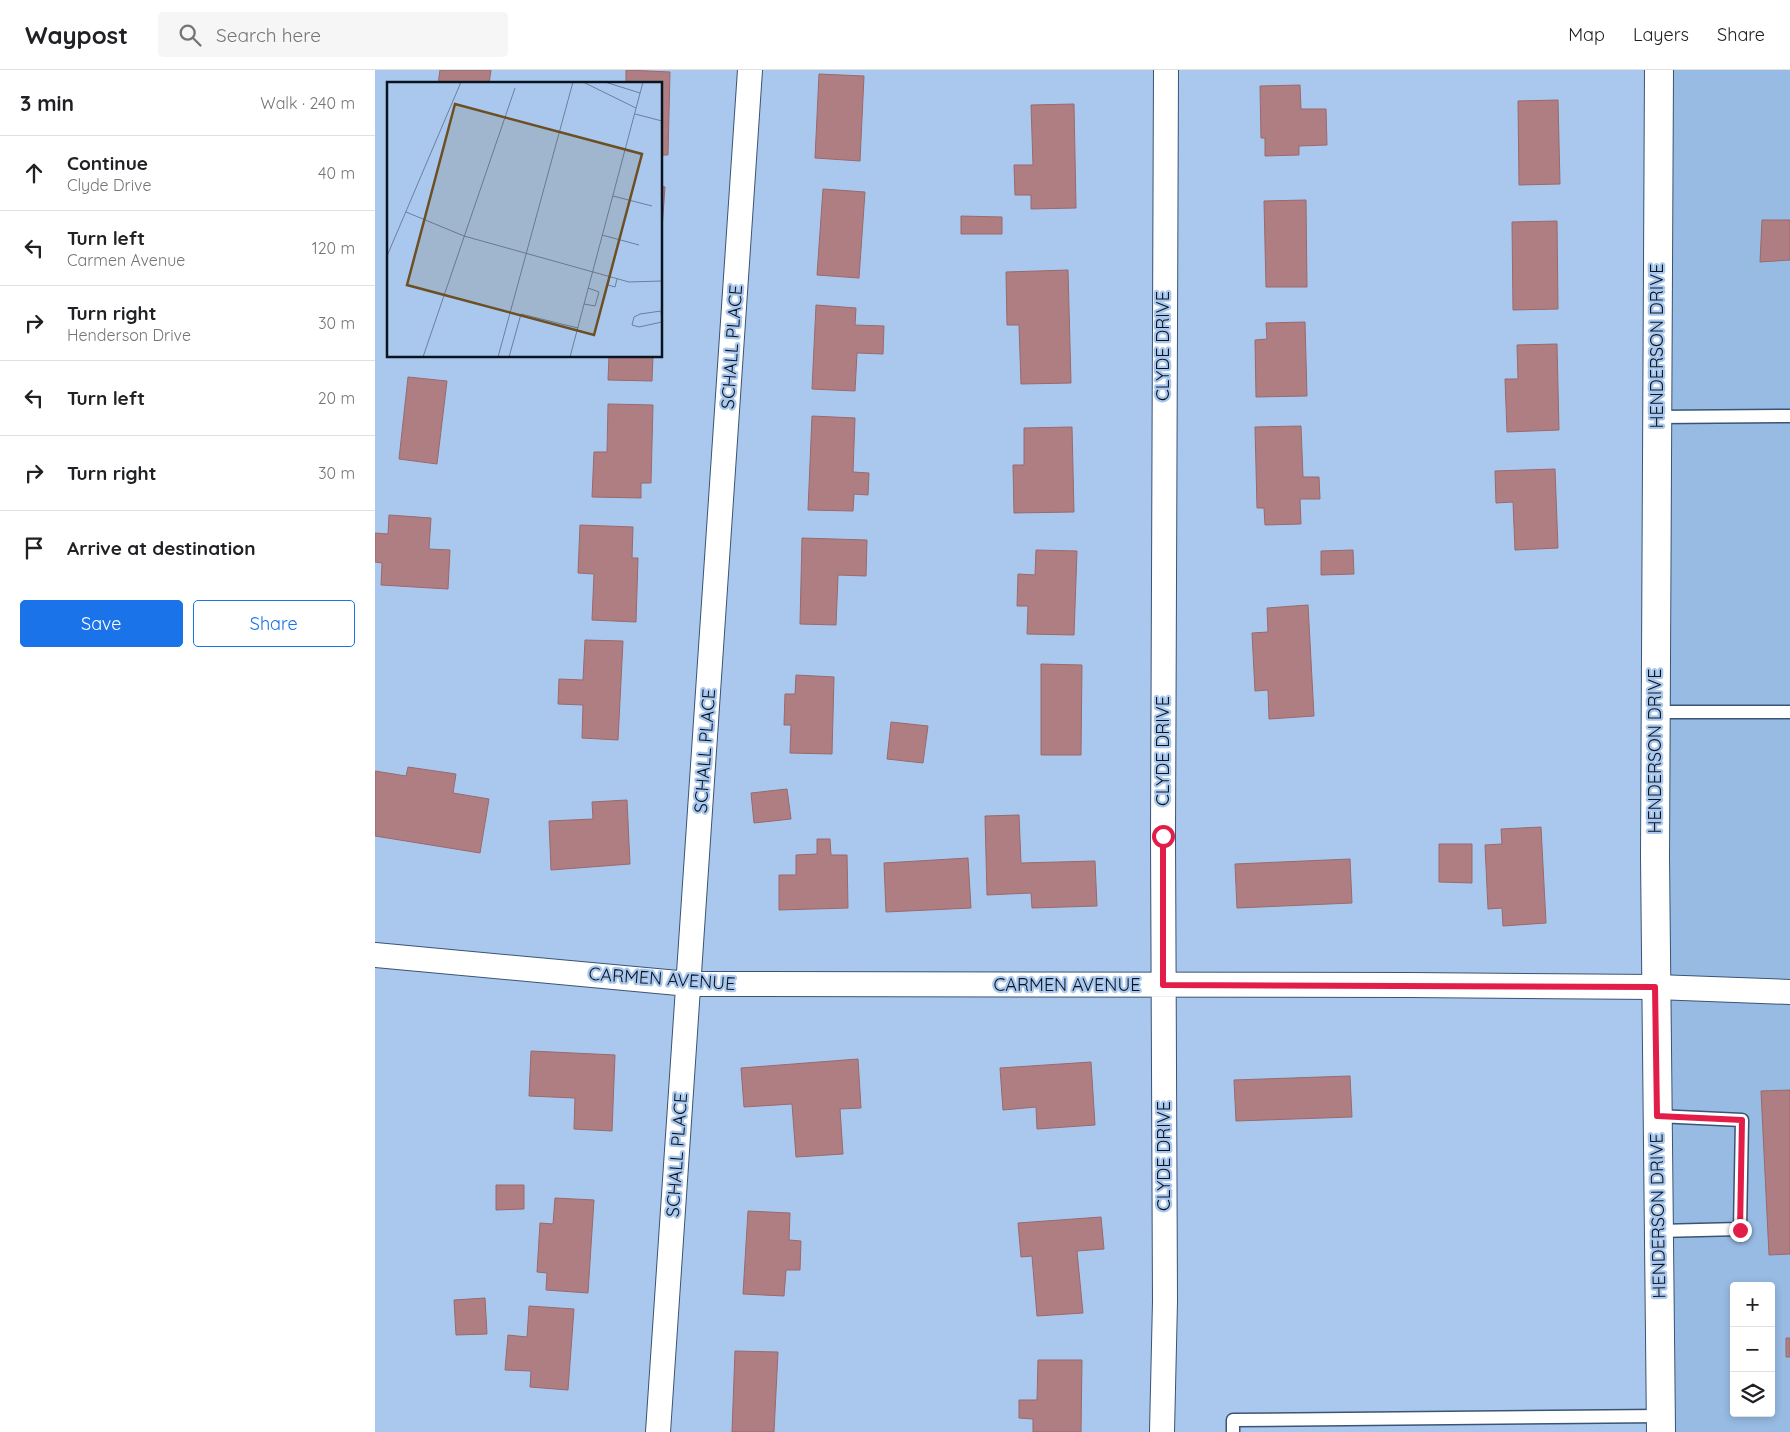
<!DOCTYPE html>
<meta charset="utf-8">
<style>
:root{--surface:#fff;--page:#f6f6f6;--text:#202124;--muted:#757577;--line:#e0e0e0;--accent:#1a73e8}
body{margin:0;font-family:Quicksand,sans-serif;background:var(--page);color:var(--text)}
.controls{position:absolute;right:15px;bottom:15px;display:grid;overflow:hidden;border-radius:5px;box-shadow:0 2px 8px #0003}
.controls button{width:45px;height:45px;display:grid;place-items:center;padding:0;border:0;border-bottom:1px solid var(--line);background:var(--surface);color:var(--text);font:25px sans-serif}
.stop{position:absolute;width:15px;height:15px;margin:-11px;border:4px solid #e11d48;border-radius:50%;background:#fff}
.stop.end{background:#e11d48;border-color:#fff;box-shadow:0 1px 5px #0008}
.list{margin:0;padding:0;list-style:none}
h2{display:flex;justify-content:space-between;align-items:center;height:65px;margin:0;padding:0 20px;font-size:21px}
h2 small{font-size:16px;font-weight:400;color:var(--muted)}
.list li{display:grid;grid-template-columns:32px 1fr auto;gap:15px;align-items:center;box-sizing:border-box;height:75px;padding:0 20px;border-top:1px solid var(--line)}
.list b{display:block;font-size:19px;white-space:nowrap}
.list p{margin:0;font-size:16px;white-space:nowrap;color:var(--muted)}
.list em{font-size:16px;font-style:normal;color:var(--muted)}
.actions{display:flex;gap:10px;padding:15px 20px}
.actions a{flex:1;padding:11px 0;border:1px solid var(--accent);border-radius:5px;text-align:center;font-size:18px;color:var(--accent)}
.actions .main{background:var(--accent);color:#fff}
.icon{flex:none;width:28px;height:28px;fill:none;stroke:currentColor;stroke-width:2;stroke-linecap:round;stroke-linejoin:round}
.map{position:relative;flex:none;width:1415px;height:1362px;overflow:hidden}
header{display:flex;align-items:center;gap:30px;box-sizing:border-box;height:70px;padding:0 25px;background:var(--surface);border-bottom:1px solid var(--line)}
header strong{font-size:24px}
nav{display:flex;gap:28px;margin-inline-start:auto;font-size:18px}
.search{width:350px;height:45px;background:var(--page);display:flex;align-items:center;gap:12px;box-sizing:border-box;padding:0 18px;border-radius:5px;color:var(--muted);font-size:19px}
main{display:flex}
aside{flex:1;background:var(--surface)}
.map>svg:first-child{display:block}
</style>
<header>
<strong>Waypost</strong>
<div class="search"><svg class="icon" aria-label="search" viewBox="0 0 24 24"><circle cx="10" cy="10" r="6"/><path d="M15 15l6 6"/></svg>Search here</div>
<nav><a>Map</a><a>Layers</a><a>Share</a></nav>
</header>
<main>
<aside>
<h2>3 min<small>Walk · 240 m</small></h2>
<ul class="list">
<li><svg class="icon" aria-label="ahead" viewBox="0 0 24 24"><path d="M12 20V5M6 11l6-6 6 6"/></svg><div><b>Continue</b><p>Clyde Drive</p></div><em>40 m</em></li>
<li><svg class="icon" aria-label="left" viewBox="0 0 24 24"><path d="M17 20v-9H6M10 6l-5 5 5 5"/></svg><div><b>Turn left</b><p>Carmen Avenue</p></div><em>120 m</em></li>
<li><svg class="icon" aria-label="right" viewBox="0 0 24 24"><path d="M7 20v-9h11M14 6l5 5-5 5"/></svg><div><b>Turn right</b><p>Henderson Drive</p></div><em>30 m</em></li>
<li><svg class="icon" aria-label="left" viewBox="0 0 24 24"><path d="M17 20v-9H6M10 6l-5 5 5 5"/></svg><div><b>Turn left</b></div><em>20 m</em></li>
<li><svg class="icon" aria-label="right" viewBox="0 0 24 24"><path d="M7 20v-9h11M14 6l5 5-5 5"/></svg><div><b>Turn right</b></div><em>30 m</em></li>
<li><svg class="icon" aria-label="arrive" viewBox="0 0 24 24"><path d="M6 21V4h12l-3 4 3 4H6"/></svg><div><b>Arrive at destination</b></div></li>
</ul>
<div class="actions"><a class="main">Save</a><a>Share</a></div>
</aside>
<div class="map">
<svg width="1415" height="1362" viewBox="0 0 1415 1362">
<rect width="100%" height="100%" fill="#aac8ed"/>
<path fill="#98bbe4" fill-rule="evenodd" d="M1284,0H1415V1362H1286ZM1359,1216H1396V1343H1359Z"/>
<path fill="#af7e82" stroke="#98696d" d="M65,0H116L114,14H63Z
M251,0L295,2L293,85H286V14H251Z
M444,4L489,6L485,91L440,88Z
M925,15L926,39H951L952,75L924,76V85L890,86V68H886L885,16Z
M1183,30L1185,114L1144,115L1143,31Z
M699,34L701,138L656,139V125H640L639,95H658L656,35Z
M286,116L290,117L286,173Z
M448,119L490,122L484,208L442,205Z
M931,130L932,217H891L889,131Z
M586,146L627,147V164H586Z
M1387,150H1415V190L1385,192Z
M1182,151L1183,239L1138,240L1137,152Z
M693,200L696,313L646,314L644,255H632L631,202Z
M441,235L481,238L480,255L509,256L508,284L482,283L480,321L437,319Z
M930,252L932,326L881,327L880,270L892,269L891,253Z
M1182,274L1184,360L1132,362L1130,309H1143L1142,275Z
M234,286H278L277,311L233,310Z
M33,307L72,311L62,394L24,389Z
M233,334L278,335L276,413H266V428L217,427L219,382H232Z
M437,346L480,348L478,402L494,403L493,425L479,424L478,441L433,440Z
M926,356L928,407H944L945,429H925L926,454L890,455L889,438H882L880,357Z
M697,357L699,442L639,443L638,395H649V358Z
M1180,399L1183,478L1140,480L1138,432L1121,433L1120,401Z
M14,445L56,448L54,479L75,480L73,519L6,515L7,493L0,492V463L13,464Z
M205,455L258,457L257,488H263L261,552L217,550L219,504L203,503Z
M427,468L492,470L491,506L463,505L461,555L425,554Z
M661,480L702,481L699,565L652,564L653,536H642L643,504L660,505Z
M978,480L979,504L946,505V481Z
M933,535L939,646L894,649L893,620L880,621L877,563L893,562L892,538Z
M210,570L248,571L243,670L207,668L208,635L183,634L184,609L208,610Z
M666,594L707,595L706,685H666Z
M421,605L459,607L457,684L415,683L416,655H409L410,624H420Z
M516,652L553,656L548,693L512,689Z
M33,697L81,704L78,723L114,729L105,783L0,766V701L31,706Z
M412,719L416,749L379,753L376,723Z
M252,730L255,794L176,800L174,751L218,749L217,732Z
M644,745L646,793L720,791L722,836L657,838L656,823L612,825L610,746Z
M1166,757L1171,853L1128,856L1127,838L1113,839L1110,775L1127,774L1126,759Z
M442,769H455L456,785H472L473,838L404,840V805H421V785L442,784Z
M1064,774H1097V813L1064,812Z
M593,788L596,838L511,842L509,793Z
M975,789L977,833L862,838L860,794Z
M156,981L240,985L237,1061L199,1059L200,1028L154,1026Z
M483,989L486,1038L465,1039L468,1084L421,1087L417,1034L369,1037L366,998Z
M716,992L720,1055L662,1059L661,1037L628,1040L625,998Z
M975,1006L977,1047L861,1051L859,1010Z
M1415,1020V1184L1394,1185L1386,1021Z
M121,1115H149V1139L121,1140Z
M180,1128L219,1130L213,1223L171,1220L172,1203L162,1202L165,1153L178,1154Z
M373,1141L415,1143L414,1170L426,1171L425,1200H411L409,1226L368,1224Z
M726,1147L729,1179L702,1181L708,1243L662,1246L657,1186L646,1187L643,1153Z
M110,1228L112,1264L81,1265L79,1230Z
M154,1236L199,1239L193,1320L155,1317L156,1301L130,1300L133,1265L152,1267Z
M1411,1268H1415V1287H1411Z
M360,1281L403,1282L399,1362H357Z
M663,1290H707L706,1362H658V1349L644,1348V1330H662Z"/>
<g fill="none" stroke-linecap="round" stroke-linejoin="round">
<g stroke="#3a5474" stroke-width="15">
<path id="service" d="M1282,347L1415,346
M1281,642H1415
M1282,1046L1367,1050L1365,1159L1284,1161
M858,1362V1350L1286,1346"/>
</g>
<g stroke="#3a5474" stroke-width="26">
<path id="minor" d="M0,885L314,914L1035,915L1281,917L1415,922
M283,1362L375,0
M787,1362L790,1231L788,766L791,0"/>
</g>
<g stroke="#3a5474" stroke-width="30">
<path id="secondary" d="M1284,0L1280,787L1286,1362"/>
</g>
<use href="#service" stroke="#fff" stroke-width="12"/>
<use href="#minor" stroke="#fff" stroke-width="24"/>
<use href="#secondary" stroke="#fff" stroke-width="28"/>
</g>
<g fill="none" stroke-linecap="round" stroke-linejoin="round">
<path stroke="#e11d48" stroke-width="6" d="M788,766V915L1280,917L1282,1046L1367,1050L1365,1160"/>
</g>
<g text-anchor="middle" stroke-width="4.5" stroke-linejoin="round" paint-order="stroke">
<g font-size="18" fill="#091421" stroke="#aac8ed">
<text transform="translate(788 276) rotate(-90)" y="6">CLYDE DRIVE</text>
<text transform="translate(1282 276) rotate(-90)" y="6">HENDERSON DRIVE</text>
<text transform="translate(357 277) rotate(-86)" y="6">SCHALL PLACE</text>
<text transform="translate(330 681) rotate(-86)" y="6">SCHALL PLACE</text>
<text transform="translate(788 681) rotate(-90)" y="6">CLYDE DRIVE</text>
<text transform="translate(1280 681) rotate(-90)" y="6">HENDERSON DRIVE</text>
<text transform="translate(287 909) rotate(4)" y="6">CARMEN AVENUE</text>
<text x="692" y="921">CARMEN AVENUE</text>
<text transform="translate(302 1085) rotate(-86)" y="6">SCHALL PLACE</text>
<text transform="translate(789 1086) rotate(-90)" y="6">CLYDE DRIVE</text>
<text transform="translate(1283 1146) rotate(-91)" y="6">HENDERSON DRIVE</text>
</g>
</g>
<g transform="translate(12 12)">
<rect width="275" height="275" fill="#aac8ed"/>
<path fill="none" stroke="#6a809b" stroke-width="1" d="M196,0L249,26M218,0L253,11M248,32L275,39M226,114L265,124M19,130L77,154L242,200L275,199M215,153L252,163M0,174L74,0M223,195L221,203L228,205L230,197M197,222L208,224L212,210L201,206M274,229L275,240L252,245L245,243L247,235L253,232L274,229L275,228M36,275L128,6M111,275L186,0M122,275L134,232L191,246M183,275L256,0"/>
<path fill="#6d4f24" fill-opacity="0.15" stroke="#6d4f24" stroke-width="2.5" d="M68,22L255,72L207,253L20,203Z"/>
<rect width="275" height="275" fill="none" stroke="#091421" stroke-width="2.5"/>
</g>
</svg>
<div class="controls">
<button>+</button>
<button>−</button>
<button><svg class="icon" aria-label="layers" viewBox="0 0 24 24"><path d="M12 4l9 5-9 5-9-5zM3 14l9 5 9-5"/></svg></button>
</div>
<div class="stop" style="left:788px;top:766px"></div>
<div class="stop end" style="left:1365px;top:1160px"></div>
</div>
</main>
